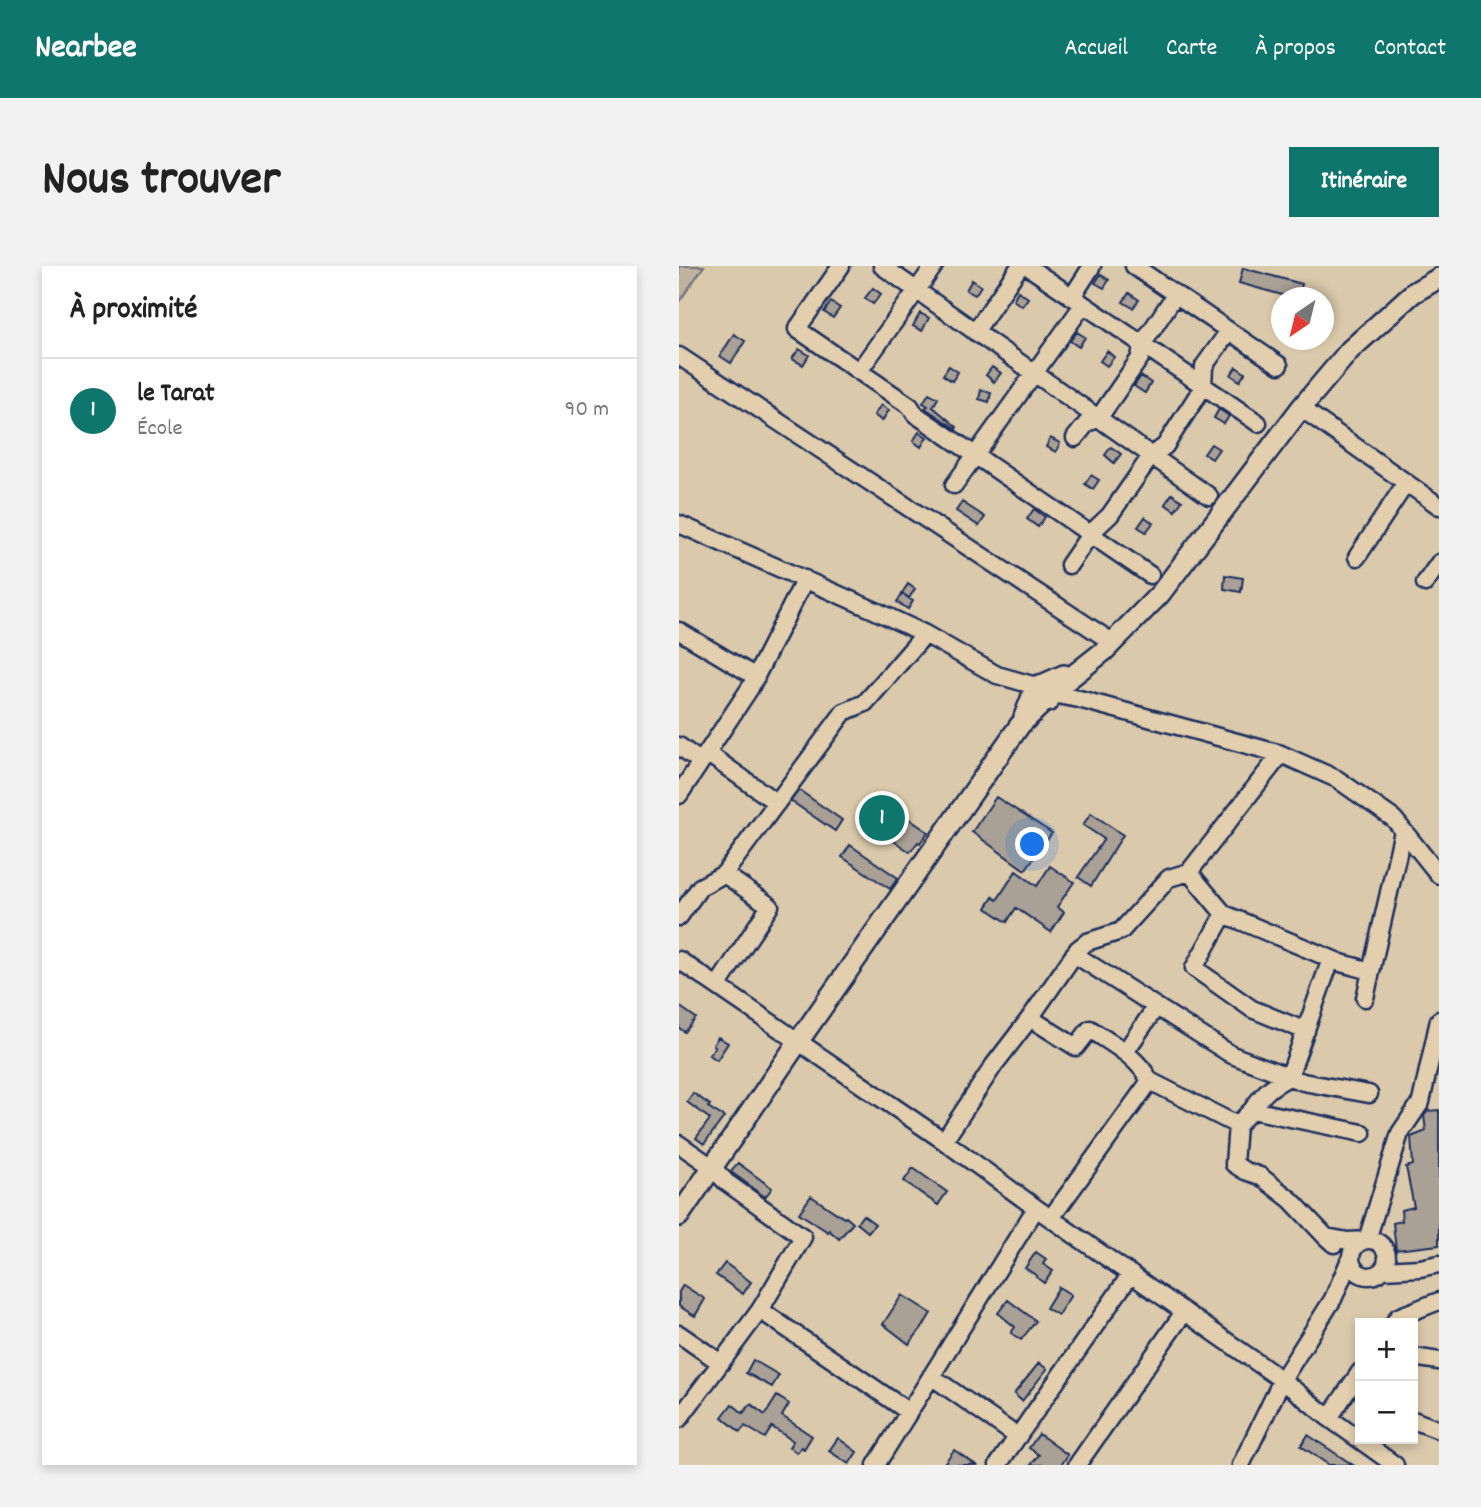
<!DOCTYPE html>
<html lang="fr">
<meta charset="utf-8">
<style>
:root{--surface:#fff;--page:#f2f2f2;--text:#222;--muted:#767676;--line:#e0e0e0;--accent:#0f766e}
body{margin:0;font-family:Dekko,sans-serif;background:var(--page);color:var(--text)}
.controls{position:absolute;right:21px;bottom:21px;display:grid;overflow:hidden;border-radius:0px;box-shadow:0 4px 10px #0003}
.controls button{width:63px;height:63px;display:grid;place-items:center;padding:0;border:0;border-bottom:2px solid var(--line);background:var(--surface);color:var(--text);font:35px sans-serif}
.compass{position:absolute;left:592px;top:21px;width:63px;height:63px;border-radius:50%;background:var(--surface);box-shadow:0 4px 10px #0003;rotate:215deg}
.you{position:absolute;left:354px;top:579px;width:24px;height:24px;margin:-18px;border:5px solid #fff;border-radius:50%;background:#1a73e8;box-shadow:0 0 0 10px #1a73e833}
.badge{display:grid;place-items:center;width:46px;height:46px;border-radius:50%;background:var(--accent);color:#fff;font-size:23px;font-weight:700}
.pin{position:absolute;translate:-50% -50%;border:4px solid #fff;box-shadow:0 2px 7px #0006}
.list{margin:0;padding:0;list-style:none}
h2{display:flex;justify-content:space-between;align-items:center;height:91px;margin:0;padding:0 28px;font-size:30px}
h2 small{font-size:23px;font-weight:400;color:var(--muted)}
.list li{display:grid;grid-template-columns:46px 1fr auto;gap:21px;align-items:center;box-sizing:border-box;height:105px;padding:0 28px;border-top:2px solid var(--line)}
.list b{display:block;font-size:26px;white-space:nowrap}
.list p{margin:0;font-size:23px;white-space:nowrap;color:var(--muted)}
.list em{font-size:23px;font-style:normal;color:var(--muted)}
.map{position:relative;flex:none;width:760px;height:1199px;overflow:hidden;border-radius:0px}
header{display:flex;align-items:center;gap:42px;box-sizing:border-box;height:98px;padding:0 35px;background:var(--accent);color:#fff}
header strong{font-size:33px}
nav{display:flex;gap:38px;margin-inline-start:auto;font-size:24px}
.intro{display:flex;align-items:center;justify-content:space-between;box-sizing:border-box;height:168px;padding:0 42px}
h1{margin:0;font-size:49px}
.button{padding:18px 32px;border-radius:0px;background:var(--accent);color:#fff;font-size:24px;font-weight:700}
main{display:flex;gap:42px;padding:0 42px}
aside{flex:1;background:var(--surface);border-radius:0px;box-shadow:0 4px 10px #0003}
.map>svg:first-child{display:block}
</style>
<header>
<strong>Nearbee</strong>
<nav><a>Accueil</a><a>Carte</a><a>À propos</a><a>Contact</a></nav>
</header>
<div class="intro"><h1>Nous trouver</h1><a class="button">Itinéraire</a></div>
<main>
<aside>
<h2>À proximité<small></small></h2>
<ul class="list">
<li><span class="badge">1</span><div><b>le Tarat</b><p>École</p></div><em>90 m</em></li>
</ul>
</aside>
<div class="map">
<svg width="760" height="1199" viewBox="0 0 760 1199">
<rect width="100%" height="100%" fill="#dbc9ab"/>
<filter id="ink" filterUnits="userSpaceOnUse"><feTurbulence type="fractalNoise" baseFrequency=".0143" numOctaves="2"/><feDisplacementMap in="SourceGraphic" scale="14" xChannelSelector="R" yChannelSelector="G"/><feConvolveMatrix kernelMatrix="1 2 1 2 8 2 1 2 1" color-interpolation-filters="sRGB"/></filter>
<g filter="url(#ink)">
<path fill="#bfb29f" stroke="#6d707e" stroke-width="2" d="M0,0H25L0,36Z"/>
<path fill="#a9a096" stroke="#1b2f5e" stroke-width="2" d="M564,2L623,18L619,32H614L560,17Z
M422,8L430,14L425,22L416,17Z
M293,14L302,20L296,29L287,24Z
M194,22L202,28L194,38L186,32Z
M339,25L349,32L343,40L334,34Z
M450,27L460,34L454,42L444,36Z
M152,36L161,42L154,52L145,46Z
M241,47L250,52L243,65L234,60Z
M398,66L406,71L400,81L391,75Z
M55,68L66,75L52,97L41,90Z
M120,83L130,89L124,99L113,93Z
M428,85L435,91L428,100L421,95Z
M270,100L279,106L273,115L264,109Z
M313,101L322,107L315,116L307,109Z
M557,101L566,107L561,115L552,109Z
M462,110L472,117L466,127L455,120Z
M302,124L312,127L310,136L300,133Z
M250,127L259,132L254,141L278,161L277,163L246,142L249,140L244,137Z
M202,139L210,144L203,155L195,149Z
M540,143L550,150L545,158L535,152Z
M240,166L248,171L242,181L234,175Z
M371,172L381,177L377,186L367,181Z
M532,178L540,183L533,193L525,188Z
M432,181L442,188L435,197L426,189Z
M412,209L420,214L414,223L406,218Z
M493,228L503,235L496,245L486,238Z
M283,236L306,251L300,260L277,245Z
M355,243L366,251L359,261L348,253Z
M466,251L474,257L467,266L459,261Z
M546,309L564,312L562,326L545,323Z
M229,318L236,323L230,332L223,327Z
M223,328L234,335L229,343L218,336Z
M120,524L163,554L156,565L112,535Z
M317,531L373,567L346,604L293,566Z
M218,545L249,566L241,577L239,576L231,586L203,567Z
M412,547L444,569L412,620L399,611L425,573L404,559Z
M171,579L219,612L211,623L163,591Z
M371,600L395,616L378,641L385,646L372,666L337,642L328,656L307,642L314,631L318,634L337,605L358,620Z
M0,740L17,752L6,766L0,762Z
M39,771L49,777L38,794L30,789L36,781L34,779Z
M14,827L31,839L29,841L45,851L25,878L17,872L31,853L8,836Z
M760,844V979L717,984L714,957L723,955L722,944L735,941L727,901L734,899L732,871L747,865L745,850L749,845Z
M59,897L93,922L86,931L52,906Z
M234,902L268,926L259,939L225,915Z
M132,930L165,952L167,951L174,957L160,973L150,964L149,966L120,947Z
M184,949L196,958L189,966L178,957Z
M357,986L367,993L364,998L374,1005L365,1017L357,1011L358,1010L346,1002Z
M46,997L72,1016L64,1028L37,1009Z
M4,1019L26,1033L16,1050L0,1040V1026Z
M380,1021L392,1029L379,1049L367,1042Z
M223,1029L252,1047L245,1059L230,1078L204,1058Z
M329,1034L357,1055L342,1074L332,1067L336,1061L319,1047Z
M74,1094L100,1109L93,1121L67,1107Z
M360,1097L368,1103L343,1135L335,1128Z
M98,1130L110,1138L103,1150L133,1170L125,1183L122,1181L118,1187L110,1181L114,1175L93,1161L86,1172L66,1160L61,1166L43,1151L53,1138L64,1147L72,1138L86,1149Z
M360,1168L389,1189L382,1199H352L360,1189L350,1182Z
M629,1169L674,1199H650L622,1180Z
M159,1172L178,1186L170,1198L150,1185Z
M275,1184L297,1199H264Z"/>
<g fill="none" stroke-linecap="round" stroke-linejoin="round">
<g stroke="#1b2f5e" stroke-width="21">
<path id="minor" d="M162,0L118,63L231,140L236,148L471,309
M203,0L530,230
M348,0L579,157
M455,0L600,99
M393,31L413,0
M296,66L341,0
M0,90L433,376
M180,105L255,0
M622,142L760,240
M396,172L408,157L419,153L461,92L463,79L496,29
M275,219L404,39
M0,258L197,345L246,368L318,409L357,420
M678,291L727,217
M390,299L412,267L431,249L472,190L486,180L524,121L525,100L550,65
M746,317L760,297
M0,365L77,411
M373,428L400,433L602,488L658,513L715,553L760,609
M0,480L22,496
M28,487L98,537
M0,529L71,422L126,313
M510,606L545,648L662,697L692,705
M545,648L515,702L573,743L627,765
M0,651L21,621L45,608
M395,688L553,789L624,816L690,828
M0,694L265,875L357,942L603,1114L650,1152L716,1199
M39,719L91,640L45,608L165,446L186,437L246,368
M686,732L724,565
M351,752L397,781L411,763C433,778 458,790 471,815
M446,786L477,741
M573,844C584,827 592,820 610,811L652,693
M558,859L555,898L566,905L581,910L612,934L647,971L655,978
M265,875L315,799L351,752L399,683L408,676L442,665L490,612L510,606L602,488
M0,878L33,901L47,916L124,971L81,1044L0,1153
M372,952L471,815L558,859L573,844L683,867
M647,971L669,975L688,974L721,867L742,836L760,754
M672 992a18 18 0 1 1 36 0a18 18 0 1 1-36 0Z
M704,1004L741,1002L760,998
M81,1044L230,1146
M715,1057L719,1051L760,1035
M0,1068L42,1097
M734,1091L760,1095
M252,1110L339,1171
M650,1152L681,1106
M734,1154L760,1164
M197,1199L357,942
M319,1199L452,1008
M398,1199L505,1046
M562,1199L603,1114L654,1033L672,991"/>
</g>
<g stroke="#1b2f5e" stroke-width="24">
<path id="major" d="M345,451L357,420L365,418L385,409
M0,950L119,776L341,459L364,437L370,435L373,426L425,385L481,328L622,142L671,84L734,27L760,12"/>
</g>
<use href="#minor" stroke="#e3cfae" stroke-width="16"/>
<use href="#major" stroke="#e3cfae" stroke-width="19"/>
</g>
</g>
</svg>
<div class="controls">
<button>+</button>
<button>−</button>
</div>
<svg class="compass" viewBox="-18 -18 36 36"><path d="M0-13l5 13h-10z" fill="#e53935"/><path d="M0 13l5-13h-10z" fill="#767676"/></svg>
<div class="you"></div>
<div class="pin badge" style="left:203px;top:552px">1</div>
</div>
</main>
